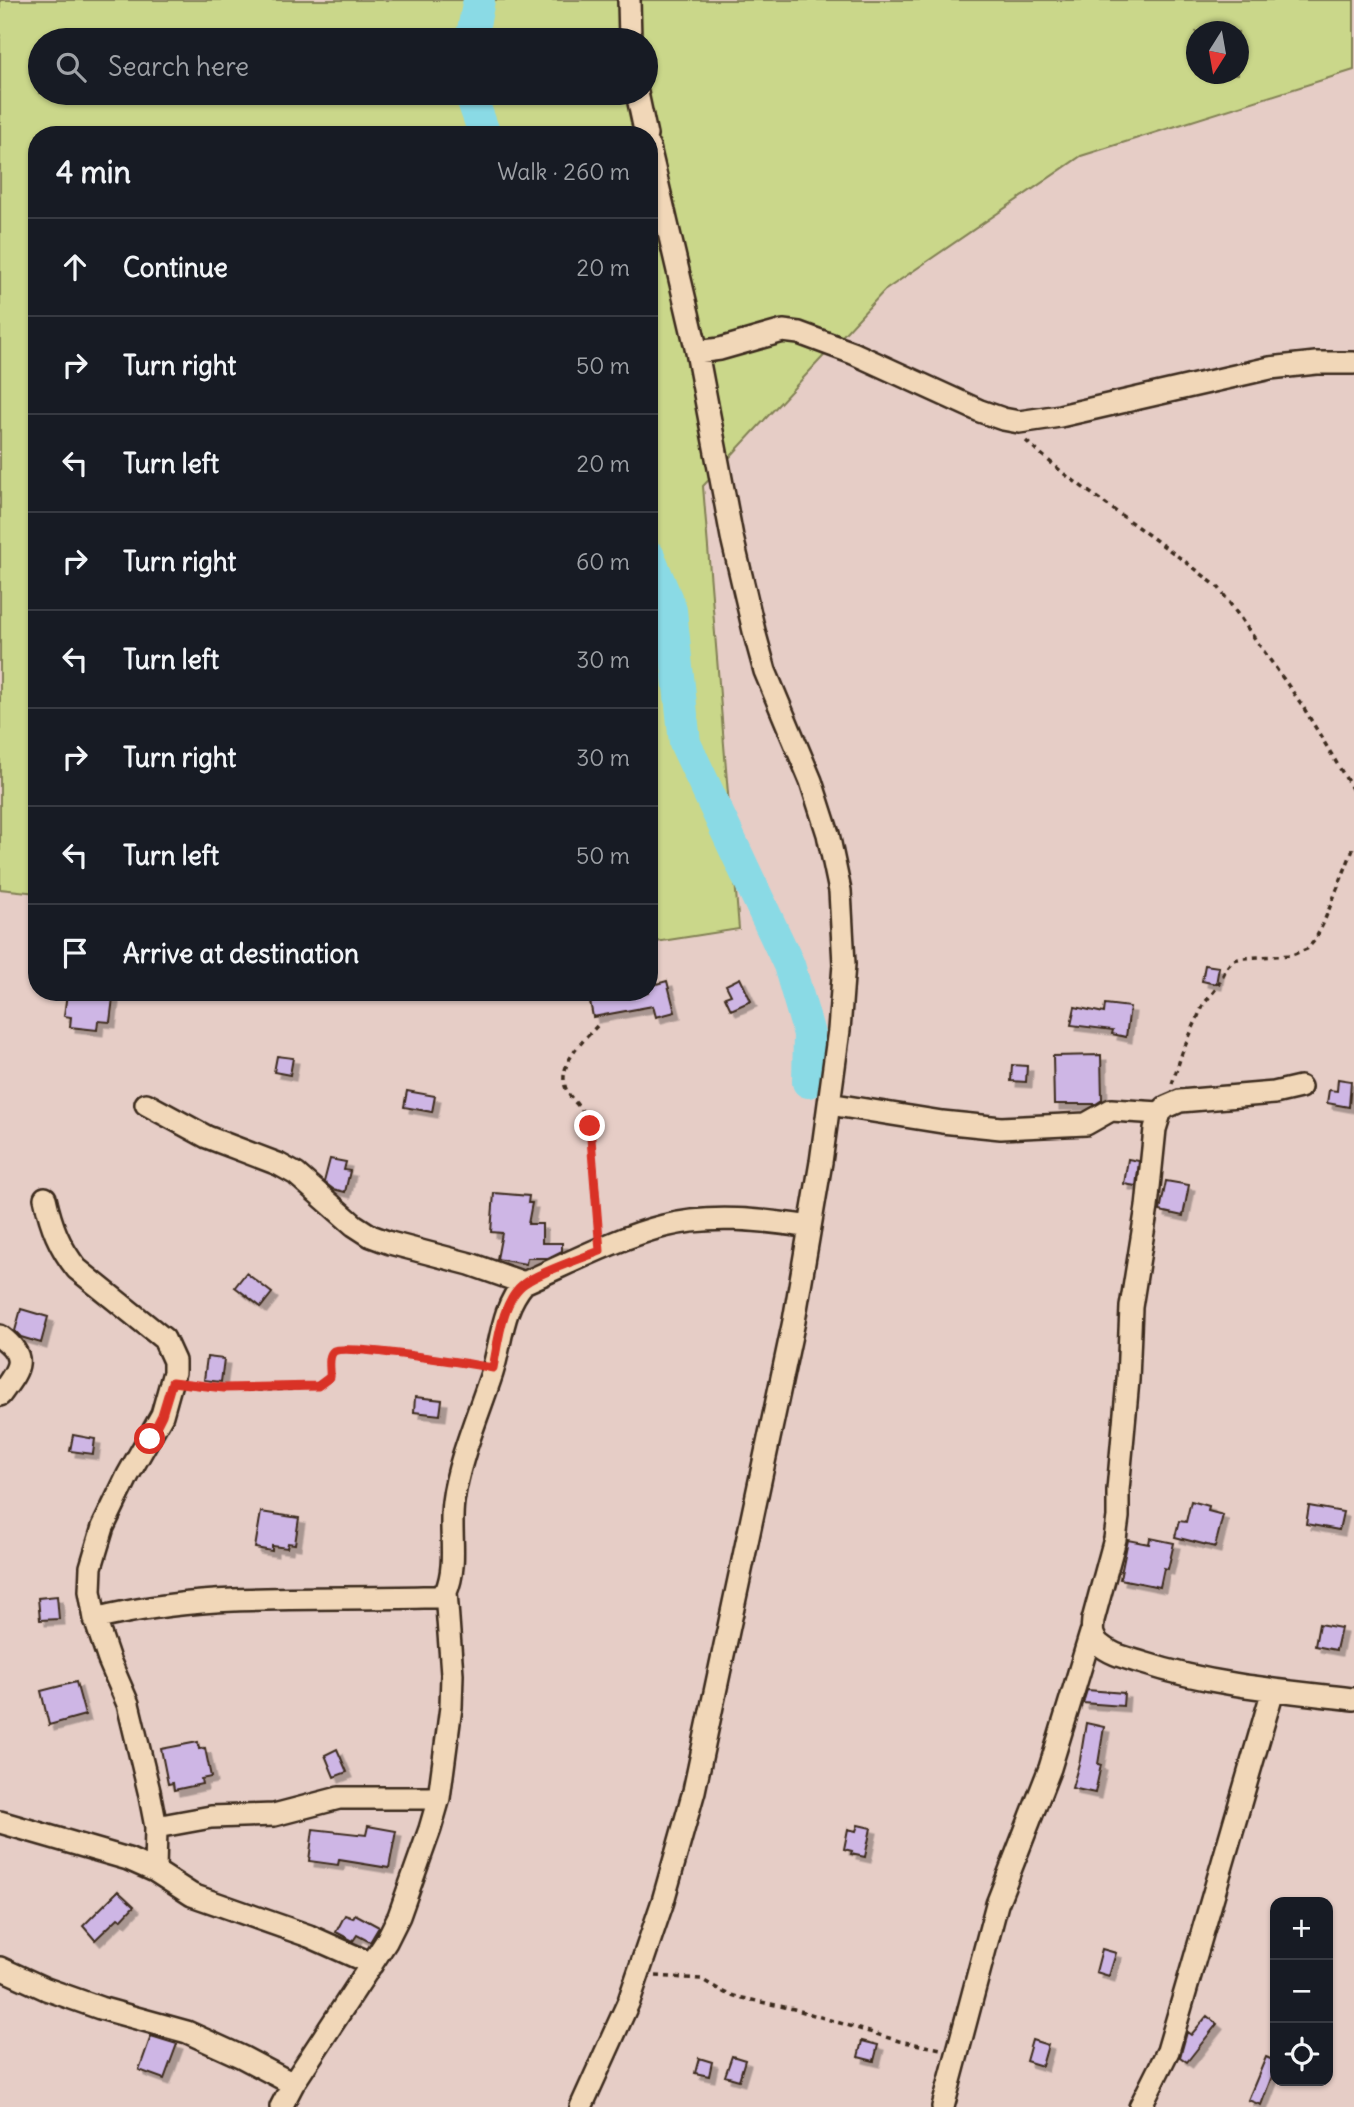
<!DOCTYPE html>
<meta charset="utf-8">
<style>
:root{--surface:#171b24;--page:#20242c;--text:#f1f3f6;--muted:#9ea1a6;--line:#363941}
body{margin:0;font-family:Delius,sans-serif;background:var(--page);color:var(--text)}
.controls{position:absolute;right:21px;bottom:21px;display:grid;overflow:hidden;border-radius:14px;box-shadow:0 2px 5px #0004}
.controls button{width:63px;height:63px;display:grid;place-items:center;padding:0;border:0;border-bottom:2px solid var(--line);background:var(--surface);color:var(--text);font:35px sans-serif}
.compass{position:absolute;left:1186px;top:21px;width:63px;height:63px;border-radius:50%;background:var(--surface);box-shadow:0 2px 5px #0004;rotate:191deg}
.stop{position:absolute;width:21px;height:21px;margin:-16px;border:5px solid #d93025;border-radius:50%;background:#fff}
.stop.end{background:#d93025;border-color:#fff;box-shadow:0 2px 7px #0008}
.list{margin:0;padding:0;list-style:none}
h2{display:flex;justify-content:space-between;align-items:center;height:91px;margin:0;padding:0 28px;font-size:30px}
h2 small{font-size:23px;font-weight:400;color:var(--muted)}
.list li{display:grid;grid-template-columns:46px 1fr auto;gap:21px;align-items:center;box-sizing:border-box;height:98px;padding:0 28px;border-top:2px solid var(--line)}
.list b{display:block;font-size:26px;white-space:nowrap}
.list em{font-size:23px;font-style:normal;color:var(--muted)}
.icon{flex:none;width:38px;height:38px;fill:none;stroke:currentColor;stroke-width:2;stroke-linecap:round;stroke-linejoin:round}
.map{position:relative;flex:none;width:1354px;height:2107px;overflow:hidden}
.search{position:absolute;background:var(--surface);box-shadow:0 2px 5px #0004;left:28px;top:28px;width:630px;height:77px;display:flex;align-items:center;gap:18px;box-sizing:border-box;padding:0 24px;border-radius:38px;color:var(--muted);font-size:26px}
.panel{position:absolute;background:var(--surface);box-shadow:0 2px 5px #0004;left:28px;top:126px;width:630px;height:875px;border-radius:28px}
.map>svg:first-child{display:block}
</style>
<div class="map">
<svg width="1354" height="2107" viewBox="0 0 1354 2107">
<defs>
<filter id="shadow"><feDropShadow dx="5.5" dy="5.5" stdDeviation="0" flood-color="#0004"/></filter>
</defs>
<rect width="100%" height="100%" fill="#e6cdc6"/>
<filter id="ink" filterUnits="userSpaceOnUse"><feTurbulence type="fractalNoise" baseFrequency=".0143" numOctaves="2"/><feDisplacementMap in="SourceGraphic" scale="14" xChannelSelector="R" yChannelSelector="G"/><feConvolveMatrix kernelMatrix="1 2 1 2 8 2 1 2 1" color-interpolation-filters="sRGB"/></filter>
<g filter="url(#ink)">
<path fill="#cad78a" stroke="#828054" stroke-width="2" fill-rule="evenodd" d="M0,0H1354V70L1081,156L884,291L703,486L739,929L649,943V135H37V893L0,889ZM1196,32H1238V74H1196ZM40,40H646V93H40Z"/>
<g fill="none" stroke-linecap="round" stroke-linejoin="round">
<path stroke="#8adae5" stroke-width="32" d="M471,40L479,0
M470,93L485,135
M649,556L671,610L685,743L789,965L809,1034L808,1082"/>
</g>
<path fill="#ceb6e5" stroke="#3b2a1e" stroke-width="2" filter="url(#shadow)" d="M1205,965L1219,967L1216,984L1202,981Z
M740,978L751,1001L731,1010L725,997L731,995L726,985Z
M667,981L675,1012L656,1017L653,1006L593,1017L589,996L620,992L621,998L649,993V986Z
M67,993L113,998L110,1022L98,1021L97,1030L70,1027L71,1017L64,1016Z
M1105,1004L1130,1007L1126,1037L1112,1034L1113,1030L1071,1025L1075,1007L1104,1013Z
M1101,1055L1102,1100L1096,1104H1054L1053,1056Z
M277,1056L293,1058L290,1075L274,1072Z
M1012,1065L1027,1066L1026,1082L1011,1081Z
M1338,1079L1351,1081L1349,1107L1327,1103L1329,1090L1337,1091Z
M407,1091L435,1096L432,1112L404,1107Z
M330,1159L346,1162L344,1170L350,1171L345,1192L333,1189L324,1182Z
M1128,1159L1139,1161L1136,1186L1124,1184Z
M1166,1181L1189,1185L1183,1216L1160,1211Z
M494,1193L529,1196L528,1203H532L528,1224H542V1243H562V1251L548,1258H527L526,1264L497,1259L502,1233L491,1232Z
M246,1273L272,1293L261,1307L235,1287Z
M21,1309L48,1317L41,1343L21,1337L15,1331Z
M207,1357L224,1359L221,1382L204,1380Z
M415,1397L442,1400L440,1415L414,1412Z
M73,1435L95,1439L93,1454L70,1451Z
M1191,1501L1209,1506L1208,1511L1223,1515L1215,1547L1175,1537L1179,1521L1186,1522Z
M1309,1506L1343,1512L1339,1530L1306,1524Z
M261,1512L299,1518L295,1544L288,1543L287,1548L272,1546V1551L255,1548Z
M1150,1538L1174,1543L1168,1569L1164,1568L1160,1587L1120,1579L1128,1540L1149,1544Z
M57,1596L59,1619L40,1620L38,1598Z
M1319,1624L1341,1628L1336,1650L1315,1646Z
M76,1682L85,1715L49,1725L41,1691Z
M1087,1690L1124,1693L1123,1706L1083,1703Z
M1086,1723L1104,1727L1098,1764L1101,1765L1095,1793L1072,1788L1080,1760Z
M198,1742L199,1749L205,1748L211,1777L201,1779L202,1784L174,1790L173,1783L168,1784L161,1749Z
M337,1749L347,1772L334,1777L325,1755Z
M858,1825L871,1828L865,1857L851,1854L852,1851L844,1849L848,1829L856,1831Z
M368,1826L396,1831L389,1868L339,1860L338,1865L309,1861L313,1829L366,1835Z
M118,1891L134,1906L121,1920L118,1918L95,1940L83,1926Z
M355,1914L379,1927L370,1942L357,1935L353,1941L336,1932L345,1915L353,1918Z
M1102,1949L1116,1953L1109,1976L1096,1972Z
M1207,2016L1217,2024L1187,2062L1180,2057L1187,2032L1191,2035Z
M151,2036L177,2044L164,2079L139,2070Z
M1032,2040L1048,2045L1042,2066L1026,2061Z
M862,2041L878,2045L874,2061L858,2057Z
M732,2056L745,2060L739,2080L725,2076Z
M1266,2057L1275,2061V2068L1261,2105L1248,2100Z
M699,2058L712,2062L709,2076L695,2073Z"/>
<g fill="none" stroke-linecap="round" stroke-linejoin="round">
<g stroke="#3b2a1e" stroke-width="26">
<path id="minor" d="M629,0L630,40
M637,93L646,135
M697,352L720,349L783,331L799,333L853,353L980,411L1003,419L1019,422L1060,416L1270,368L1316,363H1354
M1300,1087L1274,1093L1180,1101L1166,1107L1160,1113L1155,1129L1147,1207L1131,1307L1128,1380L1118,1490V1517L1115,1539L1093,1620C1092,1630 1091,1636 1099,1644C1111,1655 1128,1658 1143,1663C1211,1685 1283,1691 1354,1699
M146,1104L207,1137L278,1164L296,1174L354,1225L371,1236L390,1243L470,1264L524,1283
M829,1104L942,1122L1001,1128L1086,1124L1111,1110L1160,1113
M45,1198C51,1225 59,1247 77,1269L164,1339L174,1361V1372L162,1415L128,1475L103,1527L91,1567L90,1591L95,1619L109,1660L128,1704L149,1791L156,1827L155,1871
M0,1336C30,1358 18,1370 0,1395
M95,1619C203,1592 312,1600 423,1597H437L446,1592C458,1564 449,1532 453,1502C458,1461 479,1413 492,1373C502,1341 501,1310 524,1283C567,1264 619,1237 664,1226C710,1214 764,1220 810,1227
M0,1822L128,1859L155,1871L192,1895L309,1936L372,1964
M156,1827L211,1817L274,1815L339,1798H439
M0,1968L46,1989L100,2008L187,2032L242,2057L293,2084
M281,2107L293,2084L386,1942L399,1916L430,1829L439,1798L451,1707L452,1674L446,1592
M581,2107L629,2001L663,1901L694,1791L794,1321L821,1162L839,1030L844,964L840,891L828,834L811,781L765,671L754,631L732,537L697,352L649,147
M943,2107L997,1904L1050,1768L1091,1633
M1140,2107L1168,2051L1273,1690"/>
</g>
<path stroke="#3b2a1e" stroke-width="3.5" stroke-dasharray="5 5" stroke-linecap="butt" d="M1026,441L1063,473L1194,568L1219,588L1302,705L1354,792
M597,1026C581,1043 551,1070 570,1096C578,1107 588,1113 590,1128C595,1162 597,1197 599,1231
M1172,1084L1182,1053L1203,1005L1215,990L1228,966L1234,960L1243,958L1292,955L1307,949L1315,940L1323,924L1354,847
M187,1385C212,1389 316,1396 330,1377V1355L334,1351L343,1350L391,1353L474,1365
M656,1976L701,1979L725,1993L738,1997L794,2009L899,2041L941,2049"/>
<use href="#minor" stroke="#f1d7b8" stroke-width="21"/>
</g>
</g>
<g fill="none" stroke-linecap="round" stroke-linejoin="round" filter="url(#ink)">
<path stroke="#d93025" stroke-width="9" d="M150,1439L162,1415L172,1382L224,1388L318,1386L330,1377C331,1370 327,1356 334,1351C347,1344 472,1364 493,1368C498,1343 502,1298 525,1283C542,1271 580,1259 600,1251L590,1126"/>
</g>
</svg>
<div class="controls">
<button>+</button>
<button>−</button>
<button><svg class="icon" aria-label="locate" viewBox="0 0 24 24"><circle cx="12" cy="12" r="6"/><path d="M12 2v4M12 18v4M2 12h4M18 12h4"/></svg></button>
</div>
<svg class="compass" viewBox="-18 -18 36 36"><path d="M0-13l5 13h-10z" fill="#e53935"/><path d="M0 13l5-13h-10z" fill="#9ea1a6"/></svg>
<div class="stop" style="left:150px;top:1439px"></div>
<div class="stop end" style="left:590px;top:1126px"></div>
<div class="search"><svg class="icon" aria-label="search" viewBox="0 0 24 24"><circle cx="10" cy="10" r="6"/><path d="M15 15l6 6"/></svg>Search here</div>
<section class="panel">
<h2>4 min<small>Walk · 260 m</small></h2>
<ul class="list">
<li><svg class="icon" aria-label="ahead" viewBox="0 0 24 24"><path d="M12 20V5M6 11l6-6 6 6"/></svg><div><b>Continue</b></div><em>20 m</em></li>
<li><svg class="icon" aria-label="right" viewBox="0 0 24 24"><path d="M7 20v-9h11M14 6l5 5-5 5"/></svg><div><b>Turn right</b></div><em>50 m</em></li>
<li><svg class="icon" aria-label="left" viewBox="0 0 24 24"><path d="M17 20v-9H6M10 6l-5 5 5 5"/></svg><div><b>Turn left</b></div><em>20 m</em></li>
<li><svg class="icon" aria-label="right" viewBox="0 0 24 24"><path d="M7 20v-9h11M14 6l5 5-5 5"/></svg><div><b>Turn right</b></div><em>60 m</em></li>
<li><svg class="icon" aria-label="left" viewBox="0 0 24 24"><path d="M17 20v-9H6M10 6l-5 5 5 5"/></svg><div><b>Turn left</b></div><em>30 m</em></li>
<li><svg class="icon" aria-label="right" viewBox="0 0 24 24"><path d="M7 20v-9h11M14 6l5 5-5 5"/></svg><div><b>Turn right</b></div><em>30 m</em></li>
<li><svg class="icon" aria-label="left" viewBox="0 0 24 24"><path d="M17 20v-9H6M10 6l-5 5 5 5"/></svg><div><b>Turn left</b></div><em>50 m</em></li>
<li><svg class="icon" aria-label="arrive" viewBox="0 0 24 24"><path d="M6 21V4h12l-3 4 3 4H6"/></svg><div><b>Arrive at destination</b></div></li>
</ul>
</section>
</div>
